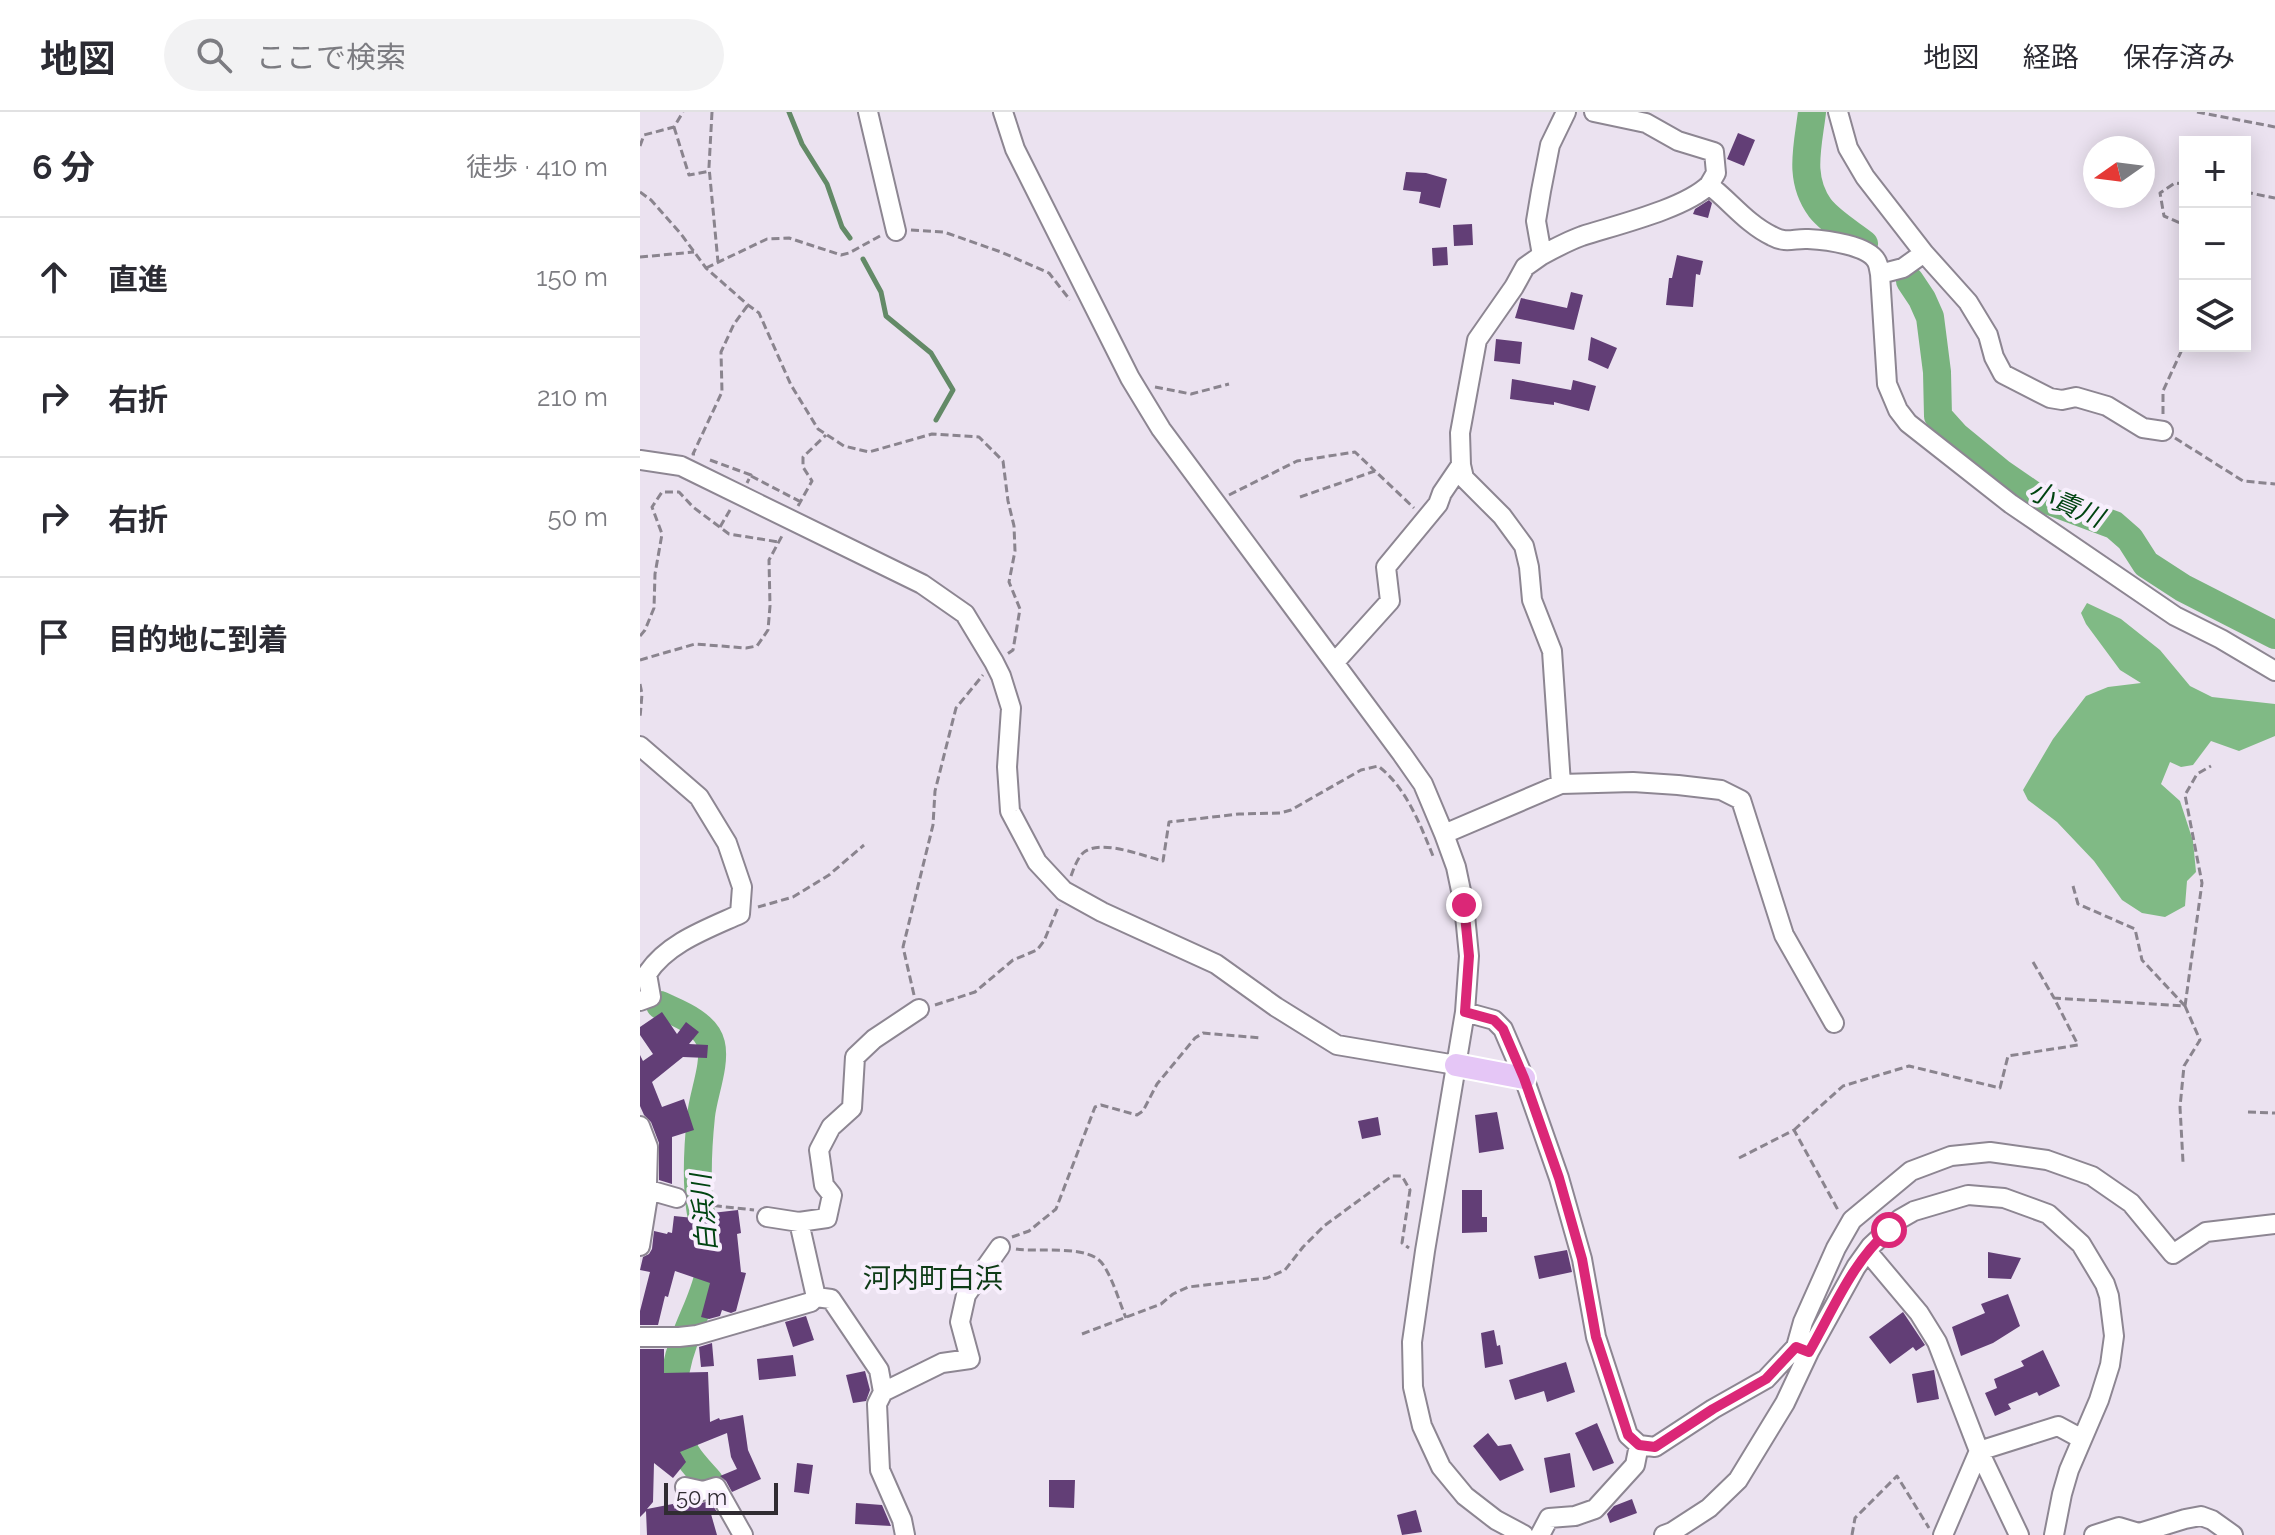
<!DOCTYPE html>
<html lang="ja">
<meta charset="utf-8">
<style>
:root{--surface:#fff;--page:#f2f2f3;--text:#2b2b33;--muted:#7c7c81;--line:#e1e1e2}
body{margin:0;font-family:Raleway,"Noto Sans JP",sans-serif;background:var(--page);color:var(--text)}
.controls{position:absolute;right:24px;top:24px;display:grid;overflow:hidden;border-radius:0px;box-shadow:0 4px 20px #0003}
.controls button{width:72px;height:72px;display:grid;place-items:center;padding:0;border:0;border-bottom:2px solid var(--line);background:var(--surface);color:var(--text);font:40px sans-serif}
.compass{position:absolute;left:1443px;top:24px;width:72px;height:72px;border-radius:50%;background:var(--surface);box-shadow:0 4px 20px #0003;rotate:256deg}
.scale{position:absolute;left:24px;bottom:20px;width:114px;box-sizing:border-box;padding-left:8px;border:4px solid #302c32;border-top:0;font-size:22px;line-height:28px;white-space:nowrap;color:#302c32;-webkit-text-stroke:6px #f8effd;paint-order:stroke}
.stop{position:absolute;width:24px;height:24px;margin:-18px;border:6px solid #db2777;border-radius:50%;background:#fff}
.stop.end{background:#db2777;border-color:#fff;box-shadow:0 2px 8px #0008}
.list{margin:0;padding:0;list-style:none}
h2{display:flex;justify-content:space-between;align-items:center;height:104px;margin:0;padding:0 32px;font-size:34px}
h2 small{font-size:26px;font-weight:400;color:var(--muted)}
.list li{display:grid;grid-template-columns:52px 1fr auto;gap:24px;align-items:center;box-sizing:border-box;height:120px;padding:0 32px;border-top:2px solid var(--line)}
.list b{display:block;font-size:30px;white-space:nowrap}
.list em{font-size:26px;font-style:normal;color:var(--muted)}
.icon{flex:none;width:44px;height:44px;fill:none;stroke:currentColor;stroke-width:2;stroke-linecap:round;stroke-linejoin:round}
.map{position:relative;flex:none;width:1635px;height:1423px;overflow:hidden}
header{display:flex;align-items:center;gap:48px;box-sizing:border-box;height:112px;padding:0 40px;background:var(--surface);border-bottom:2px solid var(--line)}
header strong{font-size:38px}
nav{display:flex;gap:44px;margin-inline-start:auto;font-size:28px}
.search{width:560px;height:72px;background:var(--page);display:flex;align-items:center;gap:20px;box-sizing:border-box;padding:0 28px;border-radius:44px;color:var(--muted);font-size:30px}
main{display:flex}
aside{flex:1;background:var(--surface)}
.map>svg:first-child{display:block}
</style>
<header>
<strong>地図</strong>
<div class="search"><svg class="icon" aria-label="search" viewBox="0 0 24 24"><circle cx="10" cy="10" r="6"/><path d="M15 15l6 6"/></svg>ここで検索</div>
<nav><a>地図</a><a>経路</a><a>保存済み</a></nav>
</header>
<main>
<aside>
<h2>6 分<small>徒歩 · 410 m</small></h2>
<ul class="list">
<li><svg class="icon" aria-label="ahead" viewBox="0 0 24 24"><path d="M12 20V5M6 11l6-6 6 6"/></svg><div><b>直進</b></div><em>150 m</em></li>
<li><svg class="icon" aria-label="right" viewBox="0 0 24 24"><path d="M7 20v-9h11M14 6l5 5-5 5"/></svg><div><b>右折</b></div><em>210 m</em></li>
<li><svg class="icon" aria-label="right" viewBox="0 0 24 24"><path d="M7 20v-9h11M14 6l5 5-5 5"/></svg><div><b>右折</b></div><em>50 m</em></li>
<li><svg class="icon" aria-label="arrive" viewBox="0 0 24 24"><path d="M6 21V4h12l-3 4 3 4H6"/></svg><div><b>目的地に到着</b></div></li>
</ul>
</aside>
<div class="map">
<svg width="1635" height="1423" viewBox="0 0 1635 1423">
<rect width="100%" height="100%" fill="#ebe2f0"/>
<path fill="#80ba85" d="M1447,491L1481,507L1520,538L1550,574L1572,585L1635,592V624L1599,639L1571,629L1553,653L1541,655L1530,650L1521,672L1540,689L1553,729L1556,760L1547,769L1545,794L1525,805L1502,801L1482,788L1454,749L1417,710L1388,688L1383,678L1413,627L1446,584L1468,575L1501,571L1480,558L1446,512L1441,501Z"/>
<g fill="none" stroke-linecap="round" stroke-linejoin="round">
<path stroke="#638a67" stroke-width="5" d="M149,0L162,32L187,72L202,115L210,126
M223,147L241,180L246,204L291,241L313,278L296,308"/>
<path stroke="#79b37e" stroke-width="28" d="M1172,0C1168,34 1158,66 1180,96C1191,110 1210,121 1224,132
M1270,169L1282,187L1290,205L1297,260L1298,304L1316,324L1361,361L1393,383L1474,413L1490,427L1506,452L1543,476L1635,523
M20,893C37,901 66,911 71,932C76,952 63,983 61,1004C58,1033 56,1066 60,1095C63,1117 72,1138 69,1161C64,1185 52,1206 44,1229C31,1265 27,1306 46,1341C52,1351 61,1360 69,1369"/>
</g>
<path fill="#623e76" d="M1098,21L1115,28L1104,54L1087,47Z
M766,60L786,61L807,67L800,96L779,91L781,80L763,78Z
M1069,88L1072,91L1068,106L1053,102L1055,97Z
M832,112L833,133L814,134L813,113Z
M807,135L808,153L793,154L792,136Z
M1037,143L1063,149L1060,163L1056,162L1053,195L1026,193L1029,166H1032Z
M931,180L943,183L934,218L875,206L881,186L927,196Z
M951,225L977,236L968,257L948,248Z
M856,227L882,230L880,252L854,249Z
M872,267L931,278L933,268L956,274L949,299L914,290V293L870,287Z
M22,900L37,922L46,910L59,920L49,932L68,933L67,946L43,945L12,970L22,995L44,987L54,1018L32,1025V1072L19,1068V1031L11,1010L4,1003L0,994V943L3,949L13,942L0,923V915Z
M857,1000L864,1037L839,1041L835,1003Z
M738,1005L741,1023L722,1027L718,1009Z
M822,1078H842V1105H847V1120L822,1121Z
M98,1098L101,1121L97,1122L101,1160L106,1161L96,1199L91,1201L82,1198L80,1204L69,1207L61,1205L70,1171L35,1159L28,1185L25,1184L18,1213H0V1199L10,1160L0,1158L3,1145L9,1142L12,1137L14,1119L27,1122L28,1120L32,1121L34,1104L73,1108L72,1101Z
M927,1138L932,1160L899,1167L894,1144Z
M1348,1140L1381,1146L1371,1167L1348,1166Z
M1368,1182L1380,1214L1353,1231L1321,1244L1312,1215L1345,1201L1341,1192Z
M1263,1200L1285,1233L1276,1239L1273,1235L1250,1252L1229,1225Z
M166,1204L174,1228L153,1235L145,1210Z
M854,1218L857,1234L860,1233L863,1252L845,1256L841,1221Z
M72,1231L74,1254L61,1255L59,1235Z
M0,1237H24V1261L68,1260L70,1310L79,1306L80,1308L103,1303L108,1338L121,1367L92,1380L86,1369L80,1364L97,1357L91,1345L87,1321L40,1340L46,1350L33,1366L14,1351L13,1390L7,1397L43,1390L42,1388L46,1387L61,1391L70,1389L77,1400L71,1402L77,1423H7L6,1399L0,1405Z
M1403,1238L1420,1274L1399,1284L1397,1280L1368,1292L1371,1297L1355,1304L1345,1281L1357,1276L1354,1267L1384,1254L1381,1249Z
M153,1243L156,1264L119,1268L117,1247Z
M926,1250L935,1280L907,1290L904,1279L875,1288L869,1268Z
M1294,1258L1299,1287L1277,1291L1272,1262Z
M225,1259L230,1278L226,1289L213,1291L206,1263Z
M957,1311L974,1351L953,1359L935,1321Z
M848,1321L858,1334L871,1332L884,1358L860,1369L833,1334Z
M930,1341L935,1375L910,1381L904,1346Z
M157,1351L173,1353L169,1382L154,1380Z
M409,1368H435L434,1396L409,1395Z
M992,1387L997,1401L970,1411L967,1402L974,1394Z
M216,1391L242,1393L251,1414L215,1412Z
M776,1398L782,1420L762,1423L757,1403Z"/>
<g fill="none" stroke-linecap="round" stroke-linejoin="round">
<g stroke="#8d8692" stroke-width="22">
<path id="minor" d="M228,0L256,119
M363,0L375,37L490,266L521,317L762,642L783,672L804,722L816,755L824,793L829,844L825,900L785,1139L772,1230L773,1275L782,1314L801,1355L825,1384L856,1408L884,1423
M954,0L1006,11L1038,29L1074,40L1076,61L1069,73C1091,90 1107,112 1132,124C1147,132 1154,126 1168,127C1186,128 1229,133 1237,150C1239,154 1239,158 1240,162L1247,272L1258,298L1268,311L1371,392L1535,504L1581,527L1635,559
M1198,0L1208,36L1225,65L1284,141L1328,190L1348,223L1354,245L1363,262L1410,286L1422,288L1436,285L1467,294L1503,316L1523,319
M902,143C915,136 928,129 942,124C976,113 1044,97 1069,73
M1240,162L1263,156L1284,141
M0,348L41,354L282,472L325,502L354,550L361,564L371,596L367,655L370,699L397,750L424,779L462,800L576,852L636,895L697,933L816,953
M695,550L750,489L746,455L798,392L802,381L821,353
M0,634L59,685L87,731L102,775L100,802C67,817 27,831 7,862L11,885L0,889
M921,672L912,539L892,488L889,455L884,434L862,404L824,366L821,353L820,321L837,228L874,175L885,155L902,143L896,109L901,79L910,33L926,0
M804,722L921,672L993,670L1038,673L1081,678L1101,688L1144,823L1194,911
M825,900L854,908L863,917L884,966L919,1066L942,1147L956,1225L988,1323L999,1333L1015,1335L1073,1297L1126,1267L1156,1235L1169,1240
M0,1014L8,1035L7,1072L9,1078L0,1134
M0,1079L9,1078L37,1086
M127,1105L159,1110L187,1106L192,1083L184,1073L179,1038L191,1015L212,996L215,945L234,927L279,897
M159,1110L176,1185L191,1187L239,1258L243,1280L237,1292L240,1358L262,1408L265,1423
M1225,1143L1232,1145L1279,1201L1297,1230L1339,1339L1418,1314L1442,1327
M0,1225H39L57,1223L171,1190L176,1185
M1156,1235L1163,1210L1196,1136L1212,1108L1271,1059L1311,1044L1350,1040L1407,1048L1452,1064L1491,1091L1533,1142L1566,1120L1635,1112
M243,1280L302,1251L330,1247L320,1210L326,1183L360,1135
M45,1375L63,1379L76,1375L103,1423
M900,1423L909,1406L935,1404L955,1397L995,1353L999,1333
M1024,1423L1032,1420L1069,1396L1098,1368L1145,1291L1169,1240L1216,1155L1231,1134L1260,1107L1274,1099L1328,1083L1364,1086L1408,1102L1441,1132L1465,1172L1469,1184L1474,1224L1470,1253L1459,1288L1429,1358L1422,1382L1414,1423
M1303,1423L1339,1339L1379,1423
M1454,1423L1479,1415L1499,1421L1545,1407L1561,1404L1572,1408L1593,1423"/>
</g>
<g stroke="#fff" stroke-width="26">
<path id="major" d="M816,953L884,966"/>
</g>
<path stroke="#8a848e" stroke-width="3" stroke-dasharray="8 4" stroke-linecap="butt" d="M72,0L69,55L78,150
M1557,0L1635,15
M34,15L49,63L70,59
M0,34L4,23L34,15L43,0
M1545,72L1535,71L1520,81L1524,104L1545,113
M0,80L11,88L41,122L66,156L108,193L119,201L151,273L178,317L204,334L229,340L292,322L339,325L363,349L368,389L374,414L375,439L369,470L380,497L373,538L366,543
M1605,80L1635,86
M271,118L304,120L361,140L409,161L430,188
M0,145L54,140
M66,156L127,127L149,126L201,143L209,141L240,124
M515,275L551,282L589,272
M1523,302V279L1545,231
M1535,326L1603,369L1635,372
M55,342H53L82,280L81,240L94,212L108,193
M70,348L111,363L107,371
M111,364L161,390
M589,383L657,349L715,340L735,359
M660,385L735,359L774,396
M158,394L172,369L163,355V345L186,323
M80,415L90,398
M0,524L5,518L14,496L15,462L22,422L12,395L22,380H39L53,395L89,422L139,430
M0,548L55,532L106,536L117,534L128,518L130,494L129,448L143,422
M0,572L2,582L0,606
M431,764C434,756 437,747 443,741C460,726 503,744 523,749L529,710L599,702L640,701L651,698L721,658L738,654C766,675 780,712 793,744
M1433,774L1438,792L1495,817L1502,848L1545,894
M118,795L153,785L189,763L224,733
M1393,850L1414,886
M274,883L263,835L293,713L295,679L316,596L343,563
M295,893L335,880L373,848L397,838L404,829L419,793
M1545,894L1562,771L1545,683L1557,662L1571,654
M1608,1000L1635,1001
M1154,1018L1203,974L1269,954L1360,976L1368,944L1438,933L1414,886L1545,894L1560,928L1544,954L1540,995L1543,1050
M1099,1046L1154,1018L1198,1098
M50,1091L114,1098
M372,1125L389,1119L416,1097L455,995L461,993L497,1003L503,999L517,972L555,926L563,921L621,926
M376,1137C399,1141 451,1131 464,1154C474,1170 479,1189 486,1206
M442,1222L521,1192L533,1182L548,1175L627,1166L645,1158L663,1135L684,1114L752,1064H762L770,1078L762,1131L769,1136
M1212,1423L1215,1406L1257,1364L1289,1416"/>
<use href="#minor" stroke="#fff" stroke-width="18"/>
<use href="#major" stroke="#e5c6f6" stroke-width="22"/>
</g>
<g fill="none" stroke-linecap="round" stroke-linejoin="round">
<path stroke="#db2777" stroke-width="10" d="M824,793L829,844L825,900L854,908L863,917L884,966L919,1066L942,1147L956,1225L988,1323L999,1333L1015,1335L1073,1297L1126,1267L1156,1235L1169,1240C1193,1198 1212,1150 1249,1118"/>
</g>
<g text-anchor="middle" stroke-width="8" stroke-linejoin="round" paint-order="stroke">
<g font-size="26" font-style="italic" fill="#041" stroke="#f8effd">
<text transform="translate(1426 392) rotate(23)" y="9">小責川</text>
<text transform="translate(64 1101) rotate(-95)" y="9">白浜川</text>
</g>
<g font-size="28" fill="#0e3b16" stroke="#f8effd">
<text x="293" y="1176">河内町白浜</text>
</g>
</g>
</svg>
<div class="controls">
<button>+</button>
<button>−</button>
<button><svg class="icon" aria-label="layers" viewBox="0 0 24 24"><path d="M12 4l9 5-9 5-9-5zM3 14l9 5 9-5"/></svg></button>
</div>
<svg class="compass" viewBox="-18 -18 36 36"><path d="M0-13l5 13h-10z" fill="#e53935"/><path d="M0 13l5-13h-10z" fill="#7c7c81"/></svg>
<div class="scale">50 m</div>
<div class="stop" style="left:1249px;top:1118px"></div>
<div class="stop end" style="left:824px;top:793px"></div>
</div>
</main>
